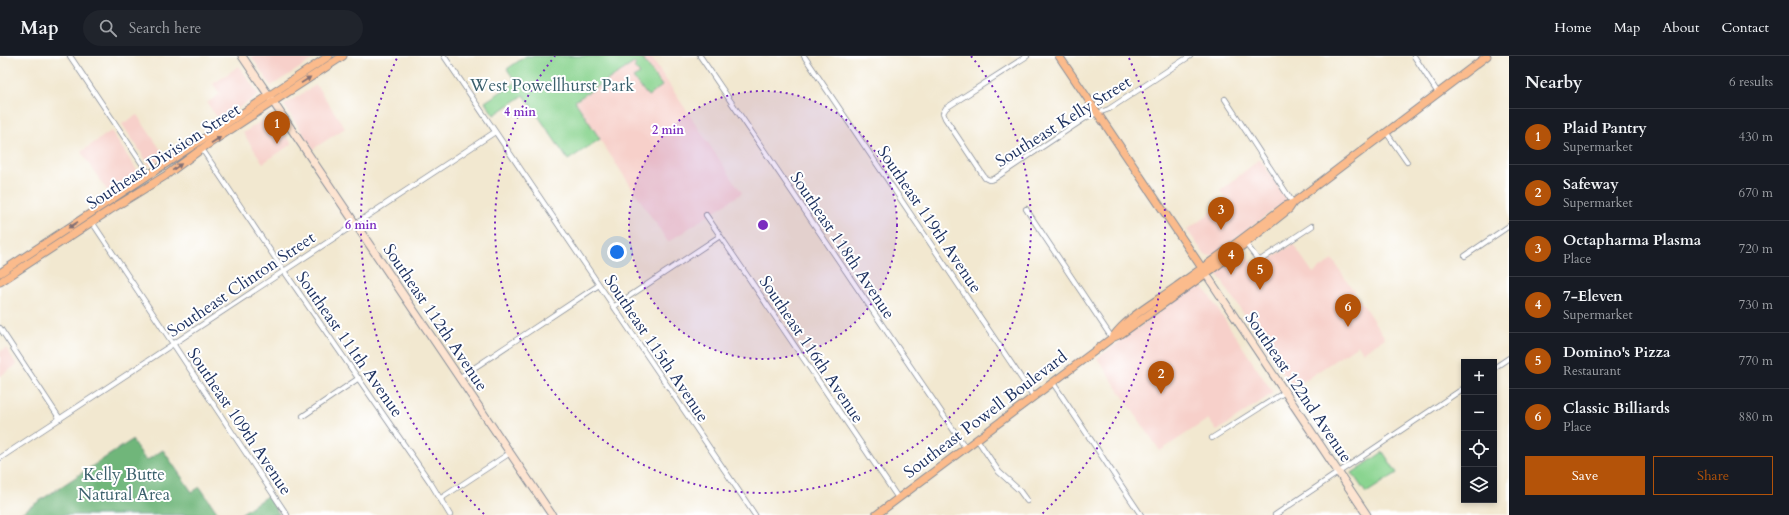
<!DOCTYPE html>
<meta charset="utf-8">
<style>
:root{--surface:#171b24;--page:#20242c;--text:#f1f3f6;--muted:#9ea1a6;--line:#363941;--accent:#b45309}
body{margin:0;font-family:Cardo,serif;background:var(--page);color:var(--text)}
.controls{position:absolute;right:12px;bottom:12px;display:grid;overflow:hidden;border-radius:0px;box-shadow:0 2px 6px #0003}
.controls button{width:36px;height:36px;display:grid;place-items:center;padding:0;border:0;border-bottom:1px solid var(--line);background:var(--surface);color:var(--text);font:20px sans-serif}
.you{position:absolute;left:617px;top:196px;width:14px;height:14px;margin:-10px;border:3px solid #fff;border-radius:50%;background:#1a73e8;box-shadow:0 0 0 6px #1a73e833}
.badge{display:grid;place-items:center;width:26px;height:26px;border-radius:50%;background:var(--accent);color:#fff;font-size:13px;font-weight:700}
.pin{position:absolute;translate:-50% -33px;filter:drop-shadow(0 1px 2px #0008)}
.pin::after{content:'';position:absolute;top:21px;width:14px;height:12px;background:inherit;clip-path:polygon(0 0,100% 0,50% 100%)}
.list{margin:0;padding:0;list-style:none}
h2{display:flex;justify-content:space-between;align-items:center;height:52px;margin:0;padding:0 16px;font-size:17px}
h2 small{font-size:13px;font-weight:400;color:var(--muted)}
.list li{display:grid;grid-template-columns:26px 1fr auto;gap:12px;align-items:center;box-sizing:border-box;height:56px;padding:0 16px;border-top:1px solid var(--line)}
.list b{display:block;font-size:15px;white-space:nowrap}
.list p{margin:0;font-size:13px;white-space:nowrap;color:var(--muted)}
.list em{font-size:13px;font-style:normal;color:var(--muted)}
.actions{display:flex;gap:8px;padding:12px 16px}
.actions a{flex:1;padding:9px 0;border:1px solid var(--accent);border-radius:0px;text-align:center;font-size:14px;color:var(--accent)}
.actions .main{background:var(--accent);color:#fff}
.icon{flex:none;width:22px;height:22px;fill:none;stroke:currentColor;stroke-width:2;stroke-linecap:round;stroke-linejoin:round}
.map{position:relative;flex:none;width:1509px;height:459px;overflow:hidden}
header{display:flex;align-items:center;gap:24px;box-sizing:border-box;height:56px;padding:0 20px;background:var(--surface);border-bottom:1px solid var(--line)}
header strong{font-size:19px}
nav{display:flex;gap:22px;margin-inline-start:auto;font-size:14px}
.search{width:280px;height:36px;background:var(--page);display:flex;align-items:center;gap:10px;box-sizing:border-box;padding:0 14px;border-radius:22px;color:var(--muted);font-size:15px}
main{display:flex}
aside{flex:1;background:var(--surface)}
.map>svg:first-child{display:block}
</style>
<header>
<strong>Map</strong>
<div class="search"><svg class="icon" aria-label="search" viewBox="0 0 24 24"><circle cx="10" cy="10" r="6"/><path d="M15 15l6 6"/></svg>Search here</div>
<nav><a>Home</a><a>Map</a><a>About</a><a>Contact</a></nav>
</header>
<main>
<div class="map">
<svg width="1509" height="459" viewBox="0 0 1509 459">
<rect width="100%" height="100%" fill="#fff"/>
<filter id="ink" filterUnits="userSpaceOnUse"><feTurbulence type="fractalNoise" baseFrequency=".025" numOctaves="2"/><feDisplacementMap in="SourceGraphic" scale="8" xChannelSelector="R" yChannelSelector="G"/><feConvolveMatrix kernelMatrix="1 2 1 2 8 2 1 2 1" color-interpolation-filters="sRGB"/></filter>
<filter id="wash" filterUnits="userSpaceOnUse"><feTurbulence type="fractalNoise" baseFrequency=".012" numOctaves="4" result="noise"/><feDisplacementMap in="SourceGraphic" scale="16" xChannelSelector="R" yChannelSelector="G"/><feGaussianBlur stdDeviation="0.9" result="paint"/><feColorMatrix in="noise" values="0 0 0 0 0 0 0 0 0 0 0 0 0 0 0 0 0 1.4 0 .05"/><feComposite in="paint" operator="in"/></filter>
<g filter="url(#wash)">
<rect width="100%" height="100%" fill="#f2e8d0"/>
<path fill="#f7d0ca" d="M251,0H317V1L271,30Z
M644,0H650L742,137L668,186L575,46Z
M239,10L259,39L219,64L207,47L220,38L213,28Z
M316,29L345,72L313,93L284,49Z
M272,58L292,88L263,107L243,77Z
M137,59L165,100L150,110L122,68Z
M111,75L138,116L108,136L81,96Z
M1260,103L1287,144L1212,200L1205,199L1187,174L1227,145L1220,135Z
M1293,188L1313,217L1333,204L1385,282L1363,296L1358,289L1293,332L1215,215L1243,194L1256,212Z
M1200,226L1273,337L1217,375L1208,363L1160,395L1097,302Z
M6,292L17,309L0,320V296Z"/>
<path fill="#8ad490" stroke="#528277" d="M526,0H644L642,2L662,30L648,40L633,22L640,18L634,11L636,9L634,7L575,45L600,83L568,104L524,39L494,59L485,46L516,26L507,13Z
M1383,396L1397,417L1366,437L1352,417Z"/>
<path fill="#6fb67a" stroke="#45726c" d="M132,384L146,405L163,394L192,436L200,431L219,459H18Z
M267,440L280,459H239Z"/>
</g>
<g filter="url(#ink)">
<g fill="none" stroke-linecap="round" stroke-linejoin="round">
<g stroke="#868c97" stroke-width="6">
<path id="street" d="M70,0L149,118
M444,0L755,459
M700,0L965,391
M804,0L1034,341
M1027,0L946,52L943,57L945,62L985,122L989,124L994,123L1087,61L1109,53L1190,0
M1414,0L1438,37
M1225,43L1293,147
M1386,76L1407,106
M202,93L284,215L430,426L450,459
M1026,153L1112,282
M706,159L898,442
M92,166L287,459
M1246,188L1259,205L1312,170
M1465,200L1509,170
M613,251L720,180
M0,272L60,363
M1494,312L1509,302
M459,322L599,229
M1053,327L1141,459
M303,360L359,322
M1212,382L1285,336
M977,383L999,416L1019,434L1027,445
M0,402L495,76
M440,443L510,397
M1275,459L1464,332"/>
</g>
<g stroke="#868c97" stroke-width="9">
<path id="secondary" d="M242,0L552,459
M1206,218L1367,459"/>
</g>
<g stroke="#868c97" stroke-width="9">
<path id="primary" d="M1059,0L1206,218
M0,217L329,0
M0,226L110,154L165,120L207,89L343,0
M1113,281C1127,261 1157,245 1177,230C1214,204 1250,177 1285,150L1293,147
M876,459L1112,282L1121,278L1218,209L1289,153L1293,147L1487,0"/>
</g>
<use href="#street" stroke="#fff" stroke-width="4.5"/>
<use href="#secondary" stroke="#fde4d1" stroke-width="7"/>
<use href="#primary" stroke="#fbbb8c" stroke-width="7"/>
</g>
<defs><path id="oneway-solid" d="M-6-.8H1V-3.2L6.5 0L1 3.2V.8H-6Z"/></defs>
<g fill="#806e73">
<use href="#oneway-solid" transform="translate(306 24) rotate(-33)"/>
<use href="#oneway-solid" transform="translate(216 84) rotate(-33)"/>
<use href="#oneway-solid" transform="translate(177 111) rotate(-36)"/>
<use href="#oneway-solid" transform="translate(73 169) rotate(147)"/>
</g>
</g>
<circle cx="763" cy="169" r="134" fill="#7b2cbf" fill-opacity=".12"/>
<g fill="none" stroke="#7b2cbf" stroke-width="2" stroke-dasharray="2 4">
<circle cx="763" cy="169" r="134"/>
<path d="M971 0A268 268 0 1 1 555 0"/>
<path d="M484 458A402 402 0 0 1 397 2M1129 2A402 402 0 0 1 1042 458"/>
</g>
<g text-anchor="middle" stroke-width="4" stroke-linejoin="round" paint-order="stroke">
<g font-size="17" fill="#3c616d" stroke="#fff">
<text x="552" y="35">West Powellhurst Park</text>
<text x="124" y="424">Kelly Butte<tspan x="124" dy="20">Natural Area</tspan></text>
</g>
<g font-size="17" fill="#1b2f5e" stroke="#fff">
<text transform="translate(1063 65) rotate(-32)" y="6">Southeast Kelly Street</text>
<text transform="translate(163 100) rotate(-33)" y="6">Southeast Division Street</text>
<text transform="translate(930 163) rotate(56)" y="6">Southeast 119th Avenue</text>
<text transform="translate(843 189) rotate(56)" y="6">Southeast 118th Avenue</text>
<text transform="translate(241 228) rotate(-34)" y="6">Southeast Clinton Street</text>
<text transform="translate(436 261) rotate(56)" y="6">Southeast 112th Avenue</text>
<text transform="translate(350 288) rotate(55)" y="6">Southeast 111th Avenue</text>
<text transform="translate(657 292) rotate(56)" y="6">Southeast 115th Avenue</text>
<text transform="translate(812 293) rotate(56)" y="6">Southeast 116th Avenue</text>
<text transform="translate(1299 331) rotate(56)" y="6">Southeast 122nd Avenue</text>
<text transform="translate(985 358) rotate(-37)" y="6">Southeast Powell Boulevard</text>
<text transform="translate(240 365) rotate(56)" y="6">Southeast 109th Avenue</text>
</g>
</g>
<circle cx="763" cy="169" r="6" fill="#7b2cbf" stroke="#fff" stroke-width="2"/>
<g font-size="12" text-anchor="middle" font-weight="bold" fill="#7b2cbf" stroke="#fff" stroke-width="4" stroke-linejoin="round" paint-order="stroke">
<text x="520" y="60">4 min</text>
<text x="668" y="78">2 min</text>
<text x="361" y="173">6 min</text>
</g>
</svg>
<div class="controls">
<button>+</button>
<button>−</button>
<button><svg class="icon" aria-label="locate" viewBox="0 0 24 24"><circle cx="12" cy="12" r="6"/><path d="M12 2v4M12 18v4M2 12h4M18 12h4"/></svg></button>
<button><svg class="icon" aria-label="layers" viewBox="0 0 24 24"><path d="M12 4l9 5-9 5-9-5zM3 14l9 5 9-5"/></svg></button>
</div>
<div class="you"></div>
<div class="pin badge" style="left:277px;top:88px">1</div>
<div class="pin badge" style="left:1161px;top:338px">2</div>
<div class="pin badge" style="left:1221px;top:174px">3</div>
<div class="pin badge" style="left:1231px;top:219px">4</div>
<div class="pin badge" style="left:1260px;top:234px">5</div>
<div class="pin badge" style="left:1348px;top:271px">6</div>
</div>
<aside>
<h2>Nearby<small>6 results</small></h2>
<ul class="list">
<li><span class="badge">1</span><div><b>Plaid Pantry</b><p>Supermarket</p></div><em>430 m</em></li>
<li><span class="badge">2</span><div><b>Safeway</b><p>Supermarket</p></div><em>670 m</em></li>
<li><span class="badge">3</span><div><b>Octapharma Plasma</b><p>Place</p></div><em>720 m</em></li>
<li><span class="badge">4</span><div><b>7-Eleven</b><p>Supermarket</p></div><em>730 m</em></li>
<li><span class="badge">5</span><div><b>Domino's Pizza</b><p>Restaurant</p></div><em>770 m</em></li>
<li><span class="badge">6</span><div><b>Classic Billiards</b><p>Place</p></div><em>880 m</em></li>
</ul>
<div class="actions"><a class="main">Save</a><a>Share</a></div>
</aside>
</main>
